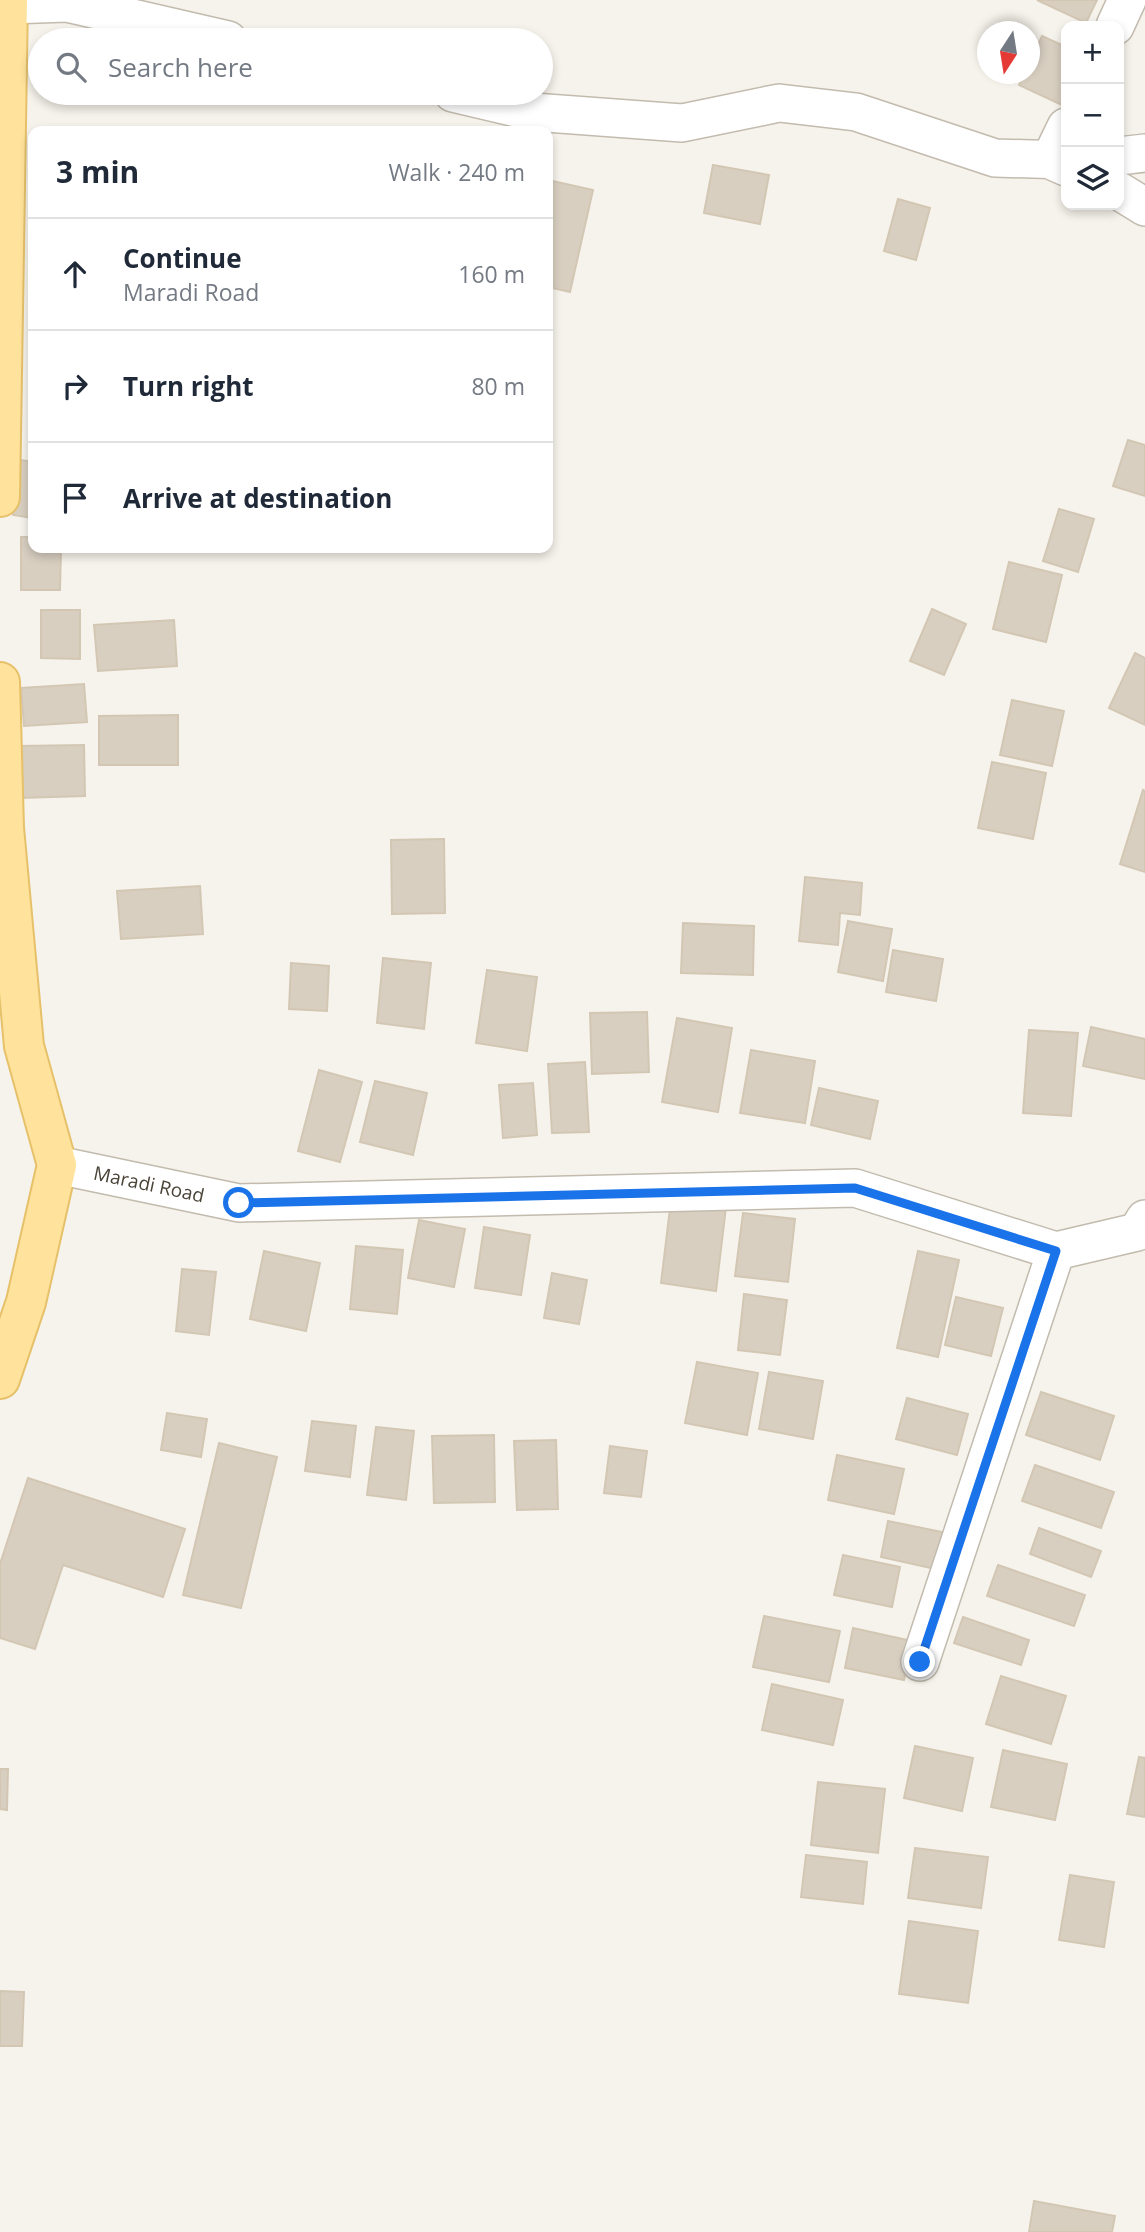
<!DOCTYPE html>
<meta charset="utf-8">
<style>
:root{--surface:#fff;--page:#f2f2f3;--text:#1f2937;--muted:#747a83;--line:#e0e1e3}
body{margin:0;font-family:"Open Sans",sans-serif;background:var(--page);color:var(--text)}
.controls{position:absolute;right:21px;top:21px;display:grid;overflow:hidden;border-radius:14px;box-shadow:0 4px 10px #0003}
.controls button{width:63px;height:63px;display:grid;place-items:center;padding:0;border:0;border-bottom:2px solid var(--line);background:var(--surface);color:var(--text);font:35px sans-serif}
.compass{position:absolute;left:977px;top:21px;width:63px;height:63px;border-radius:50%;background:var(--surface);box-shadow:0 4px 10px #0003;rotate:192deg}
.stop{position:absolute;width:21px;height:21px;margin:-16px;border:5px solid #1a73e8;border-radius:50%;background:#fff}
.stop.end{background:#1a73e8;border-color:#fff;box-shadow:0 2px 7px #0008}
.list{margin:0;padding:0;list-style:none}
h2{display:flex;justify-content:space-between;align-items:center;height:91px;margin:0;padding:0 28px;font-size:30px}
h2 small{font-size:23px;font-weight:400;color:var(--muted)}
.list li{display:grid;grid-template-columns:46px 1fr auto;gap:21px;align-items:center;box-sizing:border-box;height:112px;padding:0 28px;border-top:2px solid var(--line)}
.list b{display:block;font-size:26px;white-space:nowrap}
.list p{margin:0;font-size:23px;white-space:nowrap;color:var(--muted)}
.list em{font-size:23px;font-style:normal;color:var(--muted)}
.icon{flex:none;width:38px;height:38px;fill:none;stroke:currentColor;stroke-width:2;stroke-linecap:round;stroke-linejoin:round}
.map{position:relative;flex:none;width:1145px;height:2232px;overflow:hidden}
.search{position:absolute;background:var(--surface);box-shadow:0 4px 10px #0003;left:28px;top:28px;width:525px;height:77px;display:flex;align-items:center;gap:18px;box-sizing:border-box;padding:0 24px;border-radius:38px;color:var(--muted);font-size:26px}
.panel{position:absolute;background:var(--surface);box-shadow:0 4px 10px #0003;left:28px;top:126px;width:525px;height:427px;border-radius:14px}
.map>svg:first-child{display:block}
</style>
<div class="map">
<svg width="1145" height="2232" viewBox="0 0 1145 2232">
<rect width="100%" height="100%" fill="#f6f3ec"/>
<path fill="#d8cfc1" stroke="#d3c7b4" stroke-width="2" d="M1037,0H1097L1086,23Z
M1042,36L1066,47V107L1019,85L1024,74H1030V62Z
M713,165L769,175L760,224L704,213Z
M548,180L593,190L570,292L548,287Z
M898,199L930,208L916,260L884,251Z
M1128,440L1145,445V496L1113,486Z
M21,460L33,462V518L13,515Z
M1059,509L1094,519L1078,572L1043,561Z
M21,537H33V548H61L60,590H21Z
M1009,562L1062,575L1046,642L993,629Z
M932,609L966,624L944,675L910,661Z
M41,610H80V659L41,658Z
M174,620L177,666L98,671L94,625Z
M1135,653L1145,658V725L1109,708Z
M84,684L87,722L24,726L21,688Z
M1012,700L1064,711L1052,766L1000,755Z
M178,715V765H99V716Z
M84,745L85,796L20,798L19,746Z
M992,762L1046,773L1033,839L978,828Z
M1143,790L1145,791V872L1120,864Z
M444,839L445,913L392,914L391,840Z
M805,877L862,883L860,915L840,913L838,945L799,941Z
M200,886L203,934L121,939L117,891Z
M848,921L892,929L883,981L838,972Z
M683,923L754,926L753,975L681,973Z
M893,950L943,959L936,1001L886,992Z
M383,958L431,963L424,1029L377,1023Z
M291,963L329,966L327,1011L289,1009Z
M487,970L537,977L527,1051L476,1043Z
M647,1012L649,1072L592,1074L590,1013Z
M677,1018L732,1028L718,1112L662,1102Z
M1091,1027L1145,1039V1079L1083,1066Z
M1029,1030L1078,1033L1071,1116L1023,1113Z
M751,1050L815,1061L805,1123L740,1113Z
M585,1062L589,1132L552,1133L548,1064Z
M319,1070L362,1082L340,1162L298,1151Z
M375,1081L427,1093L413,1155L360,1142Z
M533,1083L537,1135L503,1138L499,1085Z
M819,1088L878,1101L870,1139L811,1125Z
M671,1200L726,1207L716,1291L661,1283Z
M743,1213L795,1219L788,1282L735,1276Z
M419,1220L465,1229L454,1287L408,1278Z
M484,1227L530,1235L521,1295L475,1288Z
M356,1246L403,1250L397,1314L350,1309Z
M264,1251L320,1263L306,1331L250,1319Z
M918,1251L959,1260L938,1357L897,1348Z
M182,1269L216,1272L209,1335L176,1331Z
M552,1273L587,1280L579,1324L544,1318Z
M744,1294L787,1300L780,1355L738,1350Z
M956,1297L1003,1308L991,1356L945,1345Z
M697,1362L758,1373L747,1435L685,1423Z
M769,1372L823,1381L813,1439L759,1429Z
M1041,1392L1114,1416L1100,1460L1026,1435Z
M907,1398L968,1414L957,1455L896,1439Z
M167,1413L207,1419L201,1457L161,1450Z
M312,1421L356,1426L350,1477L305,1471Z
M376,1427L414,1431L406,1500L367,1495Z
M494,1435L495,1502L434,1503L432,1436Z
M556,1440L558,1509L517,1510L514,1441Z
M219,1443L277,1457L241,1608L183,1595Z
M610,1446L647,1451L641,1497L604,1493Z
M837,1455L904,1469L894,1514L828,1500Z
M1035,1465L1114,1492L1101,1528L1022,1501Z
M28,1478L185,1529L163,1597L63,1565L35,1649L0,1638V1564Z
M888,1521L947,1533L940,1570L881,1557Z
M1039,1528L1101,1551L1091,1577L1030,1554Z
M843,1555L900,1567L892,1607L834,1595Z
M998,1565L1085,1595L1074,1626L987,1596Z
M764,1616L840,1631L829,1682L753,1667Z
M963,1617L1029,1640L1021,1665L954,1643Z
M853,1628L912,1641L904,1680L845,1668Z
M1001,1676L1066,1696L1051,1744L986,1724Z
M772,1684L843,1700L833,1745L762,1730Z
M915,1746L973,1758L962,1811L904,1798Z
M1003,1750L1067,1764L1055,1820L991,1807Z
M1139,1757L1145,1758V1817L1127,1814Z
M0,1769H8L7,1810L0,1809Z
M818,1782L885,1789L878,1853L811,1845Z
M915,1848L988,1857L981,1908L908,1898Z
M806,1855L867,1862L863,1904L801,1897Z
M1070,1875L1114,1882L1104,1947L1059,1940Z
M909,1921L978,1931L968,2003L899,1994Z
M0,1991L24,1992L22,2046H0Z
M1034,2201L1115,2216L1112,2232H1029Z"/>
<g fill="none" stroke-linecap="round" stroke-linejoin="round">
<g stroke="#c2bbae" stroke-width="40">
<path id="minor" d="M9,5L67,3L228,40
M1115,26L1127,0
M453,93L533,112L682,123L779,103L856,112L995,158L1066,160
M1066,127L1050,160L1066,167
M1119,156L1145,153
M1119,191L1145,207
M57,1165L239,1203L855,1188L1056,1251L1137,1232L1145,1219
M920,1662L1056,1251"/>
</g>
<g stroke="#e6c16a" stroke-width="42">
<path id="major" d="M0,497L8,0
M0,682L4,828L24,1046L57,1165L26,1302L0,1379"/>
</g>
<use href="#minor" stroke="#fff" stroke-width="37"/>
<use href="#major" stroke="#ffe39c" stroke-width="38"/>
</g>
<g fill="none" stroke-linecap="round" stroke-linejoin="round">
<path stroke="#1a73e8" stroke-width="9" d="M239,1203L855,1188L1056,1251L920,1662"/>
</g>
<g text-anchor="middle" stroke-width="5" stroke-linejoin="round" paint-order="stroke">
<g font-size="19" fill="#4b4439" stroke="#fff">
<text transform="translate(149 1184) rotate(12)" y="7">Maradi Road</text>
</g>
</g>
</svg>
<div class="controls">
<button>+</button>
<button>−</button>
<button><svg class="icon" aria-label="layers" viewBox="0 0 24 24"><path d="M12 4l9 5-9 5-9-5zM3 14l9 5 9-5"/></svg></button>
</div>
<svg class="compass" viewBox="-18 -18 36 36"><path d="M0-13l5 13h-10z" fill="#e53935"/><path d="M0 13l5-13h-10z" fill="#747a83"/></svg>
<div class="stop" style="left:239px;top:1203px"></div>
<div class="stop end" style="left:920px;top:1662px"></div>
<div class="search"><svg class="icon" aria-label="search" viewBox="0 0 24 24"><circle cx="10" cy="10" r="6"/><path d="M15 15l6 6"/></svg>Search here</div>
<section class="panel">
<h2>3 min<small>Walk · 240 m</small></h2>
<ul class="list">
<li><svg class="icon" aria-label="ahead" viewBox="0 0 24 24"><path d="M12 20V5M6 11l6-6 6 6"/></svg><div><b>Continue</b><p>Maradi Road</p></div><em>160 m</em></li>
<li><svg class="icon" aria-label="right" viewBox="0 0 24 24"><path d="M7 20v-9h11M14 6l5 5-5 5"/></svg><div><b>Turn right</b></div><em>80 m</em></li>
<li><svg class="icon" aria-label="arrive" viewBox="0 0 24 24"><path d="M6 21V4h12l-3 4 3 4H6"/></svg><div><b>Arrive at destination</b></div></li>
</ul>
</section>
</div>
